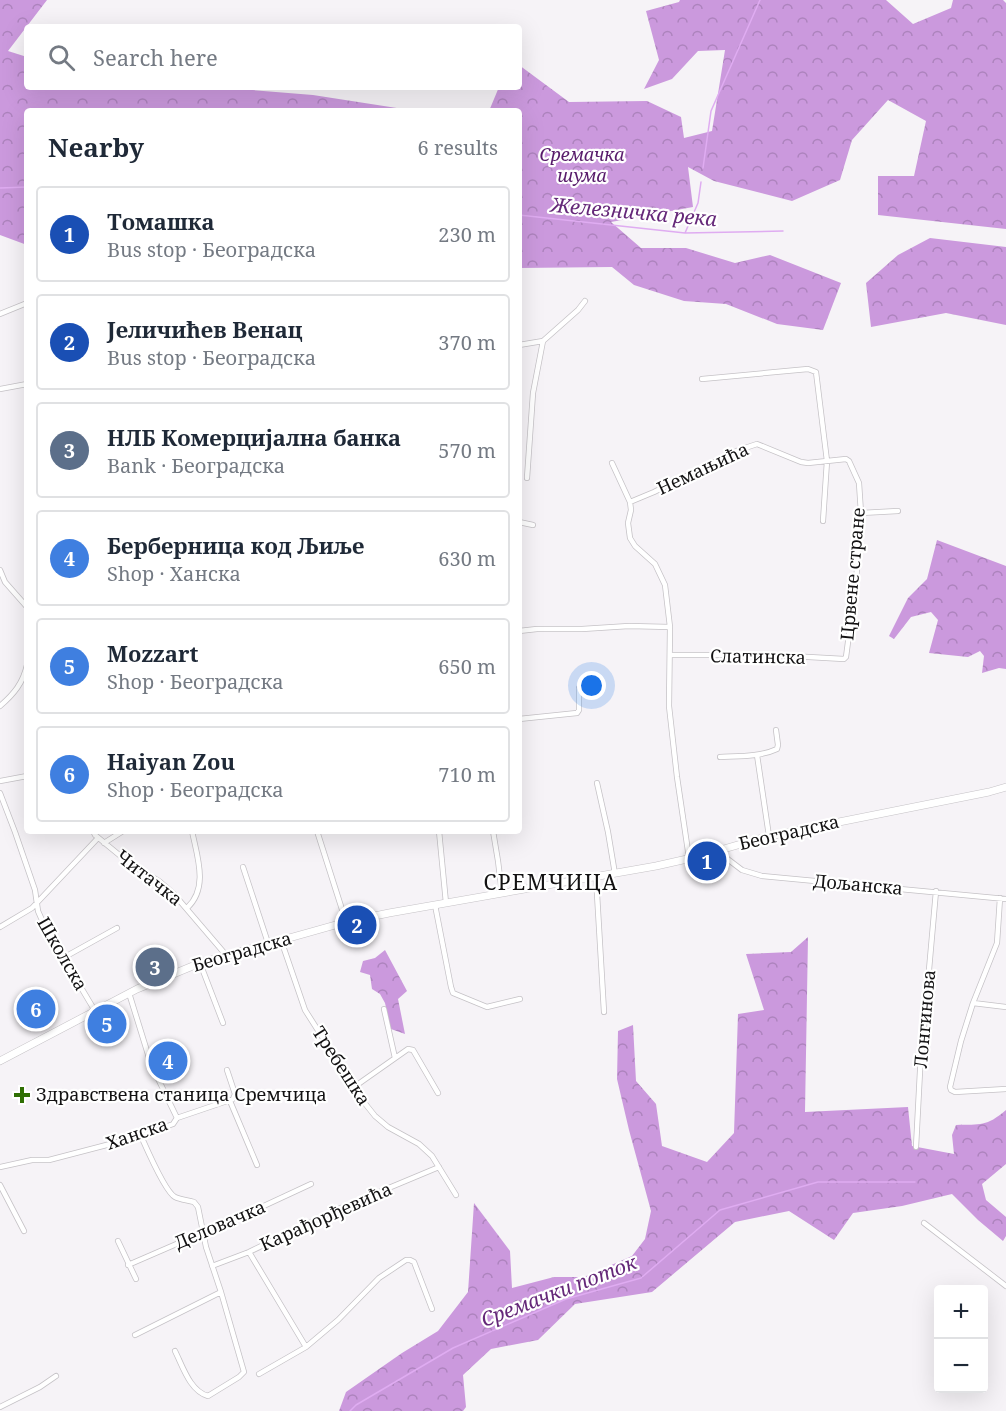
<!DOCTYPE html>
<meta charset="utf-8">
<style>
:root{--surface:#fff;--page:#f2f2f3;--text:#1f2937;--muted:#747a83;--line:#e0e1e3;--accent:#306f04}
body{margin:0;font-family:"Noto Serif",serif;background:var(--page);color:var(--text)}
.controls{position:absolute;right:18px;bottom:18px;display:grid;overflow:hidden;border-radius:6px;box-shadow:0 6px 24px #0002}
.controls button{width:54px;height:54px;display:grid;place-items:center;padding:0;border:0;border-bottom:2px solid var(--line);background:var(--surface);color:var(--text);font:30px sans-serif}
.you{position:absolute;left:592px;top:686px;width:21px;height:21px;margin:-15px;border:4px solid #fff;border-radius:50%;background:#1a73e8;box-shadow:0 0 0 9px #1a73e833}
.badge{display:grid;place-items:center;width:39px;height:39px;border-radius:50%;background:var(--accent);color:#fff;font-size:20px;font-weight:700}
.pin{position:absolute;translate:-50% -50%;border:3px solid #fff;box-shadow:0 2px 6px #0006}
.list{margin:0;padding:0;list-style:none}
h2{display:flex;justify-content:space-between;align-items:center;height:78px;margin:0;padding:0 24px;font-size:26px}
h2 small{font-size:20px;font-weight:400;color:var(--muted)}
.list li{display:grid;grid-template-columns:39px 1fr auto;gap:18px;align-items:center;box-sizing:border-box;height:96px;margin:0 12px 12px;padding:0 12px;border:2px solid var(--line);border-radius:6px}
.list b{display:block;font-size:22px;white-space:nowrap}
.list p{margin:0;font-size:20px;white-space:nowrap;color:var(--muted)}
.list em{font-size:20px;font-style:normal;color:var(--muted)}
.icon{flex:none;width:33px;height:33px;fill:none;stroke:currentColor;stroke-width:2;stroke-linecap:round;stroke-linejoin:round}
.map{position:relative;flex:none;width:1006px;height:1411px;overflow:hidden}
.search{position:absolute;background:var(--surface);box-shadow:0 6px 24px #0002;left:24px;top:24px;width:498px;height:66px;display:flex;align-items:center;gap:15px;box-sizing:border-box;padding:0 21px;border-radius:6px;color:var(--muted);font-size:22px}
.panel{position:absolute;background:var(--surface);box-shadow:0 6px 24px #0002;left:24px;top:108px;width:498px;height:726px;border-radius:6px}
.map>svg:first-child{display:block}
</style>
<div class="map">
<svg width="1006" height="1411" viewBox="0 0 1006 1411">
<defs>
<pattern id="forest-crowns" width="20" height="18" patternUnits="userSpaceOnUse" patternTransform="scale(1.5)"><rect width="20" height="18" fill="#cb99dd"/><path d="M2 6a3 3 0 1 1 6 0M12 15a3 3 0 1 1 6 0" fill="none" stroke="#ad83bd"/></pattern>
</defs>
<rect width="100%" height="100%" fill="#f6f3f7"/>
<path fill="url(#forest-crowns)" d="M0,0H47L8,51L27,57V87H215L313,95L416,111H27V245L0,235Z
M680,0H886L913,24L951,8L953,0H1003L1006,3V229L878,215V176H914L926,121L888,100L852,140L840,180L792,201L714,181L688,167L693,207L611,222L641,248H686L735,263L770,255L841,283L823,330L777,324L726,304L684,301L634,285L612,267L519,268V111H489L499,87H519V65L569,102L647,101L681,117L684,138L712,131L725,50L698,51L672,79L644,89L659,60L646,11L679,2Z
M930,238L1006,247V325L946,313L871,327L866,283L898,255Z
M937,540L1006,566V669L999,668L982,673L984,656L980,651L968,657L929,653L938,620L931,612L911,617L894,639L889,636L908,598L927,579Z
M808,937L805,1112L908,1107L912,1146L954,1154L952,1135L956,1125C981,1124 986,1127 1006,1110V1164L982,1184L986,1200L1006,1217V1236L1003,1241L978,1220L952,1194L902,1206L853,1213L834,1240L789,1211L735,1222L652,1292L575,1304L538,1340L491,1349L463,1375L466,1407L463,1411H339L346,1392L402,1353L438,1331L468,1292L474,1203L510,1251L512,1288L554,1277H584L632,1256L645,1239L651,1211L629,1130L617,1079L618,1031L633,1025L636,1081L656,1104L662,1146L707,1162L734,1133L738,1014L764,1010L746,954L791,952Z
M385,950L407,991L398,999L405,1034L391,1029L385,1003L380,994L372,989L370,975L360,972L363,961L375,958Z"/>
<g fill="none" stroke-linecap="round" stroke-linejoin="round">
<path stroke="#dfacf1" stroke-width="1.5" d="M703,168L711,111L760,0
M0,188L27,187
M519,215L685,233L783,231
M685,233L698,203L701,182
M350,1411L356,1405L453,1348L566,1299L641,1278L720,1210L818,1182H915"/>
<g stroke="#c5c2c6" stroke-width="6">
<path id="minor" d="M0,314L27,303
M519,345L543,341L578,310L585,301
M702,379L808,369L816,372L827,461L823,521
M0,389L27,384
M612,463L630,502L631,510L628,523L630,538L635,546L655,564L665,585L670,627L669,706L677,777L689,858
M527,478L533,393L543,341
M630,502L654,492L739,450L757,444L801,462L808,463L846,459L849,461L859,483L861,513L856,582L846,657L844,659L773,655H670
M861,513L898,511
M519,522L533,525
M0,570L5,582L27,607
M519,631L537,629H582L629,626L670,627
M0,706C14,694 23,683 27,665
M519,719L577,713L579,710V688
M757,755L769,836
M720,757C738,756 760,757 777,749L778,745L776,730
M0,781L27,776
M597,783L608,832L615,874
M0,793L15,832L35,890L38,911L45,927L95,1011
M93,831L95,835L129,863L159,881L173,893L226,955
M317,831L346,922
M439,831L446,903
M493,831L498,861L502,893
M104,843L123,831
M717,851L742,870L762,876L1006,899
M243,867L268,943
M596,877L604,1012
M1000,898L997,943L973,1003L961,1041L950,1087L951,1090L955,1092L1006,1089
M435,905L451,987L453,993L487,1007L520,999
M187,908C209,888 197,856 192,831
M0,927L32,908L98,838
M281,940L305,1010L363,1101L375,1116L388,1127L419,1144L432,1156L456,1195
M63,958L117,928
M200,963L223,1023
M129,993L151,1064L177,1118
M973,1003L1006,1007
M384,1009L395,1058
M354,1087L408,1049L413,1050L438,1093
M230,1101L257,1165
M177,1118L233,1099L235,1094L227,1070
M141,1136C146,1147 165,1192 175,1197C181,1200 188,1200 194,1202L198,1207L206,1247L221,1292L244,1372L239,1377L208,1396C190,1391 183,1367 175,1351
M916,1147L920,1071L936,891
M0,1167L32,1160H49L141,1136L173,1124L177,1118
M0,1185L24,1231
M924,1223L1006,1286
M118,1241L136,1279
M249,1252L306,1347
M128,1265L255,1210L311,1184
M212,1266L249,1252L336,1210L439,1167
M135,1335L221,1292
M259,1374L306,1347L338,1320L379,1278L406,1260H410L414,1262L432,1309
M0,1407L40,1387L56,1376"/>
</g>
<g stroke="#c5c2c6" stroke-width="8">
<path id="secondary" d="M0,1061L137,989L200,963L346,922L389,913L656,866L696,857L769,836L989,792L1006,787"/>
</g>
<use href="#minor" stroke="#fff" stroke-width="4.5"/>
<use href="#secondary" stroke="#fff" stroke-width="7"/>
</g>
<path fill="#306f04" stroke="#fff" stroke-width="2" d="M19 1086h6v6h6v6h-6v6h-6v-6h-6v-6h6z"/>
<g text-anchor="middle" stroke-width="4.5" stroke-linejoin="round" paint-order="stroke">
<g font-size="18" font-style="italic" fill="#581b6b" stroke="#fff">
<text x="582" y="161">Сремачка<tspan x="582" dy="21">шума</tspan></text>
</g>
<g font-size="18" fill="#131213" stroke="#fff">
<text transform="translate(703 469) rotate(-25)" y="6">Немањића</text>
<text transform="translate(853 574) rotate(-85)" y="6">Црвене стране</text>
<text transform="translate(758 657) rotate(1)" y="6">Слатинска</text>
<text transform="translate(789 833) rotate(-13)" y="6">Београдска</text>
<text transform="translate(149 878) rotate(38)" y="6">Читачка</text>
<text transform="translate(858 885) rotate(5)" y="6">Дољанска</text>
<text transform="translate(242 952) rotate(-16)" y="6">Београдска</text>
<text transform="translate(62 954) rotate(60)" y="6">Школска</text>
<text transform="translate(925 1019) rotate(-85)" y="6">Лонгинова</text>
<text transform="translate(341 1066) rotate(57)" y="6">Требешка</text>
<text transform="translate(137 1134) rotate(-19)" y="6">Ханска</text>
<text transform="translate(326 1217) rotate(-24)" y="6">Карађорђевића</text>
<text transform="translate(220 1225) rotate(-23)" y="6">Деловачка</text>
</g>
<g font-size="18" fill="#131213" stroke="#fff" text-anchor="start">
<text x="36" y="1101">Здравствена станица Сремчица</text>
</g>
<g font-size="20" font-style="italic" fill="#652879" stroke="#fff">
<text transform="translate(634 212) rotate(5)" y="7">Железничка река</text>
<text transform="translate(559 1291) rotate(-21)" y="7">Сремачки поток</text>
</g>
<g font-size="21" letter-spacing="1.5" fill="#131213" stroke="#fff">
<text x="551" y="890">СРЕМЧИЦА</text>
</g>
</g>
</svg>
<div class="controls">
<button>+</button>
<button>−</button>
</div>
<div class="you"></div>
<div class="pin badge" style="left:707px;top:861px;background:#1a4fb4">1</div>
<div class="pin badge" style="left:357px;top:925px;background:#1a4fb4">2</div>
<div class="pin badge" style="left:155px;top:967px;background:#5c6f8a">3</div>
<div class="pin badge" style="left:168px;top:1061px;background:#3f7fe0">4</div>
<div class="pin badge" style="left:107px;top:1024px;background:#3f7fe0">5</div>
<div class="pin badge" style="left:36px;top:1009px;background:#3f7fe0">6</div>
<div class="search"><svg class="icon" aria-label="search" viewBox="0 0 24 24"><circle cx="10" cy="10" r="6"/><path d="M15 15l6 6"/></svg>Search here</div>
<section class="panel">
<h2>Nearby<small>6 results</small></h2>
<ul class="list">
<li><span class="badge" style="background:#1a4fb4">1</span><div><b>Томашка</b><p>Bus stop · Београдска</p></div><em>230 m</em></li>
<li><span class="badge" style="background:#1a4fb4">2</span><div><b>Јеличићев Венац</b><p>Bus stop · Београдска</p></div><em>370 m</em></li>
<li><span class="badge" style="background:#5c6f8a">3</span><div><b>НЛБ Комерцијална банка</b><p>Bank · Београдска</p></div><em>570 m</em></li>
<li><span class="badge" style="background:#3f7fe0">4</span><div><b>Берберница код Љиље</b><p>Shop · Ханска</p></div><em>630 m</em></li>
<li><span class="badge" style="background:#3f7fe0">5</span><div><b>Mozzart</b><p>Shop · Београдска</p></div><em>650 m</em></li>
<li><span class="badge" style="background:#3f7fe0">6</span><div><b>Haiyan Zou</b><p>Shop · Београдска</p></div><em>710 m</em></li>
</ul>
</section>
</div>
